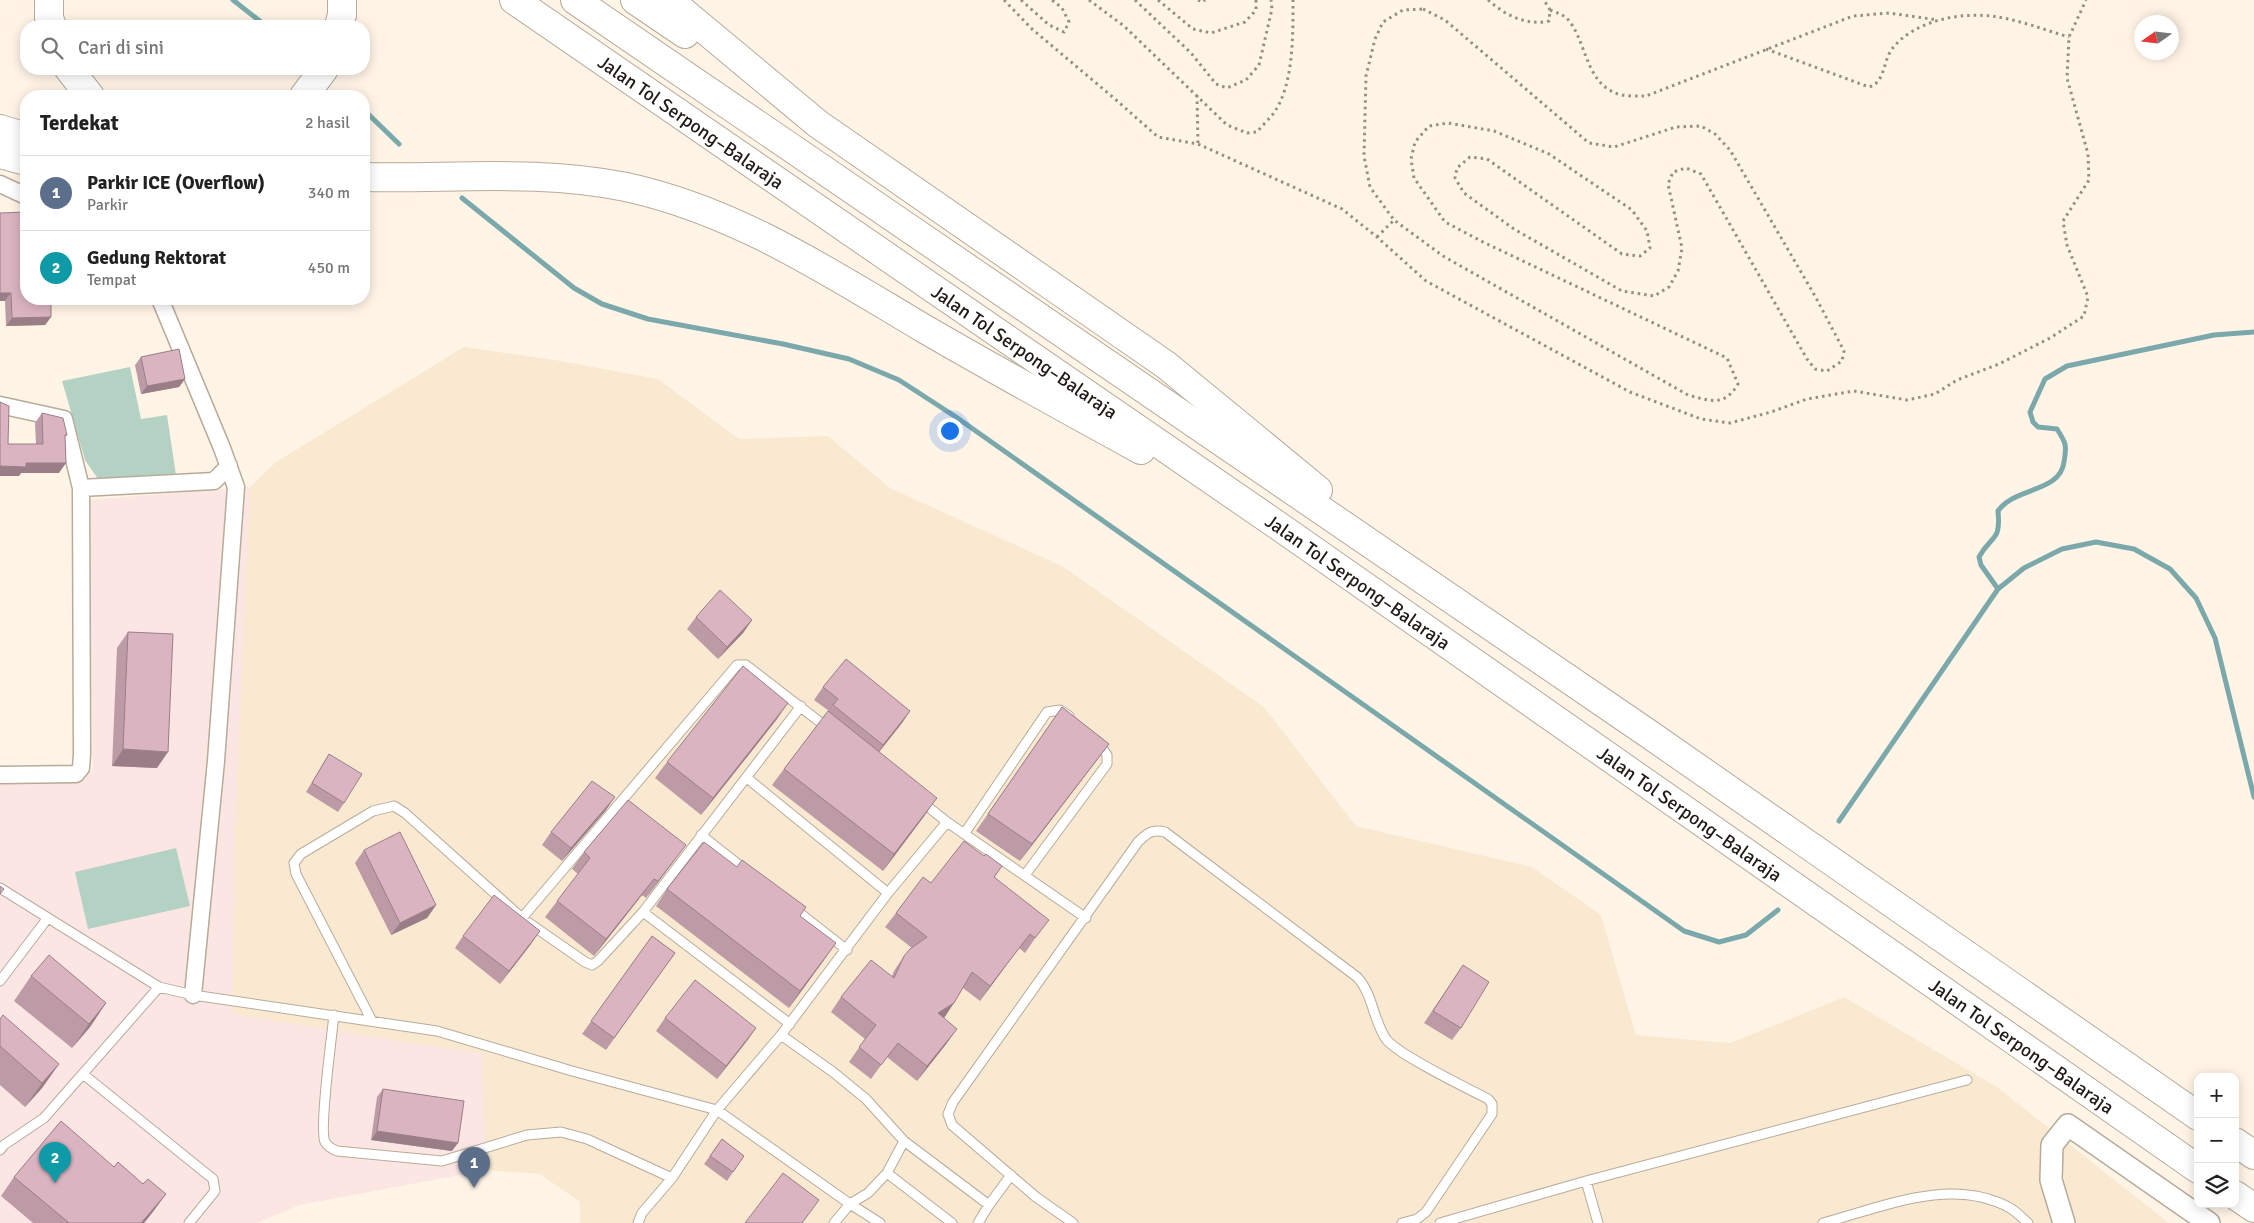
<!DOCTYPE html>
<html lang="id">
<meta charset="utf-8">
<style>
:root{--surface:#fff;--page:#f6f6f6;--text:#222;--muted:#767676;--line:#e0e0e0;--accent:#d93025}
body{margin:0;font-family:Signika,sans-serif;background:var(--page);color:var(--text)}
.controls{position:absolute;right:15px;bottom:15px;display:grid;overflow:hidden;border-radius:10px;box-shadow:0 2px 12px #0003}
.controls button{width:45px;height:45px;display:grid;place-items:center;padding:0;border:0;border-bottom:1px solid var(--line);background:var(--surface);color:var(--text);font:25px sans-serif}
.compass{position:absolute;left:2134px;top:15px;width:45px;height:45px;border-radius:50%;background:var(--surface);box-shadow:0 2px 12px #0003;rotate:256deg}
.you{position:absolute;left:949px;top:430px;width:18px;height:18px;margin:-12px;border:4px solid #fff;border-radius:50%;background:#1a73e8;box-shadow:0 0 0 8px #1a73e833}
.badge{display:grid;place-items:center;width:32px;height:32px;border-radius:50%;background:var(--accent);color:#fff;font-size:16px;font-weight:700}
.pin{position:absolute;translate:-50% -41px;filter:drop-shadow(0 1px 2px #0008)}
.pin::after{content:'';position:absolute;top:26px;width:18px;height:15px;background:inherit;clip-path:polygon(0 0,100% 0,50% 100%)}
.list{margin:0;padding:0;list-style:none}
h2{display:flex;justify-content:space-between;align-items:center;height:65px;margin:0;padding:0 20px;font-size:21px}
h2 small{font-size:16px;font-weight:400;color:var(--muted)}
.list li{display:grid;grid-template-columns:32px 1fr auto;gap:15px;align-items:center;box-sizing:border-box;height:75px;padding:0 20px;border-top:1px solid var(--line)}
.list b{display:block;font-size:19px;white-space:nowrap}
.list p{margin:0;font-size:16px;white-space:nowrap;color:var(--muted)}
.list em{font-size:16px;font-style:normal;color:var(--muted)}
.icon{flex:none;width:28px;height:28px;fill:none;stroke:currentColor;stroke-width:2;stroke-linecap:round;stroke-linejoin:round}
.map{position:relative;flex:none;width:2254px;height:1223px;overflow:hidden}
.search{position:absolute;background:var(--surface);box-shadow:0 2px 12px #0003;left:20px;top:20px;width:350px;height:55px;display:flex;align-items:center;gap:12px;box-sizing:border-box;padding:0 18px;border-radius:20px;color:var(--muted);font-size:19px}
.panel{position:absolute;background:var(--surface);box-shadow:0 2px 12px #0003;left:20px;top:90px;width:350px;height:215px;border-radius:20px}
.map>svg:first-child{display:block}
</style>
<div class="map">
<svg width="2254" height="1223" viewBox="0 0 2254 1223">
<rect width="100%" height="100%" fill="#fff4e6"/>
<path fill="#fae9d1" d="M464,347L561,361L658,379L739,439L828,436L890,488L1062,566L1264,707L1356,826L1532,867L1601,915L1636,1035L1730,1043L1844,997L1997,1087L2169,1223H580V1202L540,1174L486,1170L299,1205L257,1223H0V783H75L85,779L93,769L89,500L250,487L276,462Z"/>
<path fill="#fce6e4" d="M250,487L235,825L232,1014L482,1054L486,1170L299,1205L257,1223H0V783H75L85,779L93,769L89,500Z"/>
<path fill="#b4d2c3" d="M130,367L141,419L167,415L176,475L98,479L85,460L62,381Z
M176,848L190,906L88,929L75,872Z"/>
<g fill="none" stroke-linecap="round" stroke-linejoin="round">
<path stroke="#7ba9ab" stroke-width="5" d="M233,0L266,26
M364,110L399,144
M462,198L574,288L602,304L648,319L783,344L849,359L899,380L956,417L1684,931L1719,942L1746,935L1778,910
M1998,589L1981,565L1979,557C1992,534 2001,542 1998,511C2014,487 2060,493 2064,462C2067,445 2066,443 2057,429L2038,427L2033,422L2030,412L2045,379L2067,366L2214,335L2254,332
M1839,821L1998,589L2024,568L2062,549L2096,542L2134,549L2170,569L2196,598L2215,638L2254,797"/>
<g stroke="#b7ab9a" stroke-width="11">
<path id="service" d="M747,778L888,893
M947,822L1086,918
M964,834L1047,712L1060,710L1069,716
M701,835L748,872
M1025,875L1107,764V755L1097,741
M0,888L159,987L193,995L437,1031L572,1071L717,1110L850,1204L880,1223
M792,907L847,950
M643,912L801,706
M529,923L585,962L592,965L598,961L643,912L790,1024
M0,981L47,919
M334,1015C332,1034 319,1130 325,1142C328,1147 332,1149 337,1151L442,1161L527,1135L561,1132L587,1139L672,1178
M372,1021L296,874L294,863L301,854L373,811L394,806L405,813L522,918L737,665H746L829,729
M781,1035L833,1072L866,1099L904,1141L989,1205L978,1223
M83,1074L213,1179L215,1191L189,1223
M0,1150L4,1145L44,1118L159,987
M887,1173L952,1223
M1586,1181L1598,1223
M989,1205L1011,1175
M638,1223L642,1213L672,1178L717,1110L781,1035L888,893L947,822L922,802
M834,1223L850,1204L868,1193L887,1173L904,1141
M1073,1223L1036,1197L952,1125L948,1114L953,1102L1138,842C1147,833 1152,829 1165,832L1357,977C1373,994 1373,1020 1386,1039C1398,1055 1467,1088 1488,1099L1492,1104V1114L1426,1212L1417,1219L1402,1223
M1440,1223L1586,1181L1967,1080
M1823,1223C1883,1207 1951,1176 2010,1208C2017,1212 2022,1218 2028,1223"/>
</g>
<g stroke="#b7ab9a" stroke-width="19">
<path id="minor" d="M0,184L26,196
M160,299L222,448L236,487L216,761L193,995
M0,405L64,419L81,488L82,754L81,768L76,774L0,775
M81,488L214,481L229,466"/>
</g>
<g stroke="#b7ab9a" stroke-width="24">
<path id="tertiary" d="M2064,1223L2051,1180L2052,1145L2068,1125L2209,1223"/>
</g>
<g stroke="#b7ab9a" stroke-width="30">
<g id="motorway">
<path d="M49,0V18L52,26"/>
<path id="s1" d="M514,0L1280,527L2198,1169"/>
<path d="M575,0L1646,732L2198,1116"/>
<path d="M635,0L685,34"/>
<path d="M669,0L818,124L1166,365L1318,490"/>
<path d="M339,26L342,15V0"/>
<path d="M69,69L90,96"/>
<path d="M304,96L324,69"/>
<path d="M0,129L26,137"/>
<path d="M0,154L26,161"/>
<path d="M364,177C451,179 540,169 626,187C736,211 827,271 923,328C995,370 1068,410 1141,450"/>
<path d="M2235,1142L2254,1155"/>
<path d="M2235,1195L2254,1208"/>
</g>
</g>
<path stroke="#968e83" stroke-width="3" stroke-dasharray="2.5 4" stroke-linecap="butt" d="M1004,0L1032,29L1115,99L1158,137L1198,144L1342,209L1377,237L1426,281L1630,392L1701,419L1730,423L1771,412L1807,399L1854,391L1907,400L1935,394L1957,380L1999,364L2050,338L2084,316L2088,297L2067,245L2063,221L2089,180L2088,154L2067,78L2069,37L2086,0
M1021,0L1049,25L1064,32L1069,22L1062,8L1052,0
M1089,0L1124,26L1227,125L1247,133L1257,132C1262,126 1268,120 1273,114C1294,86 1293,34 1293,0
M1135,0L1191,53L1216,84L1227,88L1246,80L1259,65L1272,9L1271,0
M1158,0L1193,29L1211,33L1245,22L1256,10V0
M1198,0L1203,2L1205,0
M1488,0C1505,15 1526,26 1549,21L1550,10L1544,0
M1423,9L1445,20L1589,143L1614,147L1676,127L1701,126L1715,134L1730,150L1815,296L1844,351L1842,361L1827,371L1815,369L1807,359L1701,174L1686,168L1673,172L1668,184L1682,248L1678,271L1669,287L1654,296L1622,291L1514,229L1464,193L1455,178L1457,168L1470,157L1487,159L1622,254L1640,256L1650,248L1647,231L1632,210L1549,154L1494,131L1448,123L1429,126L1415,142L1411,159L1414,178L1445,222L1483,242L1727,358L1738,384C1724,407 1711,401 1688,395L1443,256L1394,220L1370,187L1364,156L1366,76L1375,39L1383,22L1403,10Z
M1550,10C1558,13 1565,15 1570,22C1586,44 1586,77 1611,91C1621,97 1635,96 1646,96L1853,16L1889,13L1938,20
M1766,49L1869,87C1885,83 1883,61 1892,49C1914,20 1963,11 1998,17C2022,21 2045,30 2069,37
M1197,95L1198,144
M1377,237L1394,220"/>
<use href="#service" stroke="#fff" stroke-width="9"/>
<use href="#minor" stroke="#fff" stroke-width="16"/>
<use href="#tertiary" stroke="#fff" stroke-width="21"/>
<use href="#motorway" stroke="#fff" stroke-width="28"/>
</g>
<path fill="#bc9ba7" d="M24,274L25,296L51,317L45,325L6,326L5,301Z
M141,357L185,379L179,387L141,394L135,365Z
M0,402L8,444H36L35,423L42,413L67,435L65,437L59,473H21L19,476H0Z
M696,617L752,620L743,633L718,659L687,629Z
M128,632L157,768L112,766L117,648Z
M823,687L910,711L902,723L879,752L925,815L883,871L772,785L784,769L829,711L814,700Z
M1062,707L1109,744L1097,760L1020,861L976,831Z
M777,719L701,815L655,778L667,762Z
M329,754L344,803L338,812L306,792Z
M606,810L562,861L542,845L551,832Z
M364,850L436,905L427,918L391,935L355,863Z
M584,852L674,861L646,898L642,895L594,956L545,917L578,874L572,869Z
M984,856L1002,866L994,878L1038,934L1025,953L1019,948L980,1001L963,988L944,1018L947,1043L917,1081L887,1057L871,1079L849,1062L865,1039L831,1012L841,997L892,976L894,971L904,956L912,948L885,927L896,913L931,883Z
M667,889L800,916L824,960L789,1008L656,906Z
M463,936L531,944L500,984L455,948Z
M652,936L675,953L606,1050L582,1034Z
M1463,965L1461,1028L1452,1040L1424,1023Z
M31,976L106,1003L90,1027L72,1048L14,1001Z
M665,1018L756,1028L717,1079L656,1031Z
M0,1019L59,1064L42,1088L25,1107L0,1085Z
M383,1089L452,1151L371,1140L377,1097Z
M722,1139L744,1156L727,1181L704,1164Z
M114,1167L143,1184L166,1194L152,1213L144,1223H33L1,1196L14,1177Z"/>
<path fill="#997e88" d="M23,265H26V274H17Z
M0,293H11L5,301H0Z
M51,317L45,325L6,326L12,318Z
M185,379L179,387L141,394L147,386Z
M26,463H66L59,473H21L19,476H0V466Z
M752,620L743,633L718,659L727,647Z
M788,703L777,719L701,815L713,798Z
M910,711L902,723L875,757L883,745Z
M1109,744L1097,760L1020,861L1032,844Z
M123,749L168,752L157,768L112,766Z
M615,797L606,810L562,861L571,848Z
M937,798L925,815L883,871L894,854Z
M686,845L674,861L646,898L658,881Z
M654,879L642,895L594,956L606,939Z
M436,905L427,918L391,935L400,923Z
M540,931L531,944L500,984L509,971Z
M1030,934L1019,948L980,1001L990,986Z
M836,943L824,960L789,1008L800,991Z
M106,1003L90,1027L72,1048L89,1024Z
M954,1003L944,1018L938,1013Z
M756,1028L747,1041L717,1079L726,1066Z
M957,1029L947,1043L917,1081L927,1066Z
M59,1064L42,1088L25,1107L42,1083Z
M377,1131L458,1143L452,1151L371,1140Z
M166,1194L152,1213L144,1223H141Z"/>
<path fill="#dbb4c2" stroke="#997e88" d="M26,212V265H23L25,296H26V299H51V317L12,318L11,293H0V213Z
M179,349L185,379L147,386L141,357Z
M0,402L9,406L8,444H43L42,413L63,418L67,435H65L66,463H26V467L0,466Z
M720,590L752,620L727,647L696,617Z
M128,632L173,634L168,752L123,749Z
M846,659L910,711L883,745L833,705L838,699L823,687Z
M743,666L788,703L713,798L667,762Z
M1062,707L1109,744L1032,844L988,814Z
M828,711L937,798L894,854L784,769Z
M329,754L362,774L344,803L312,783Z
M592,781L615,797L571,848L551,832Z
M628,800L686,845L658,881L654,879L606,939L557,901L590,858L584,852Z
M400,832L436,905L400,923L364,850Z
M964,841L984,856L986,854L1002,866L994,877L1049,920L1035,938L1030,934L990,986L972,972L954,1003L938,1013L957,1029L927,1066L898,1043L881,1065L859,1047L876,1025L841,997L871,960L894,978L904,956L910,949L927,937L896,913L923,877L931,883Z
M704,842L737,867L742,860L806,907L800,916L836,943L800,991L667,889Z
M0,886L4,889L0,894Z
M494,895L540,931L509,971L463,936Z
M652,936L675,953L614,1038L591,1021Z
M49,955L106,1003L89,1024L31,976Z
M1463,965L1489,982L1461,1028L1433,1011Z
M695,980L756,1028L726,1066L665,1018Z
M3,1015L59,1064L42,1083L0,1046V1019Z
M383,1089L464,1101L458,1143L377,1131Z
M61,1121L114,1167L118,1162L143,1184L148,1179L166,1194L141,1223H67L68,1222L14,1177Z
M722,1139L744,1156L733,1172L710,1156Z
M783,1173L819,1200L802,1223H745Z"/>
<g text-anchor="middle" stroke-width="4" stroke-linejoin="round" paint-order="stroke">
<g font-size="19" fill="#201b15" stroke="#fff">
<text dy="7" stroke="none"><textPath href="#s1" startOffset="215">Jalan Tol Serpong–Balaraja</textPath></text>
<text dy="7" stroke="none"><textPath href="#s1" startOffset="620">Jalan Tol Serpong–Balaraja</textPath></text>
<text dy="7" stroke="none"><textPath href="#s1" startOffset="1025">Jalan Tol Serpong–Balaraja</textPath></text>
<text dy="7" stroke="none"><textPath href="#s1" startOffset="1430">Jalan Tol Serpong–Balaraja</textPath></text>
<text dy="7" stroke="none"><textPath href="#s1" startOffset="1835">Jalan Tol Serpong–Balaraja</textPath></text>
</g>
</g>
</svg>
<div class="controls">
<button>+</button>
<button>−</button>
<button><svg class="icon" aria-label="layers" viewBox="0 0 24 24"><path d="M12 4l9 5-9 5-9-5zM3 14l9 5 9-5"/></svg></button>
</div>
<svg class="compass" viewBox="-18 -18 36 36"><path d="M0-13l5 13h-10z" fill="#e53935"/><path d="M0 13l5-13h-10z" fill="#767676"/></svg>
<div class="you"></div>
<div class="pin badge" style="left:474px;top:1188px;background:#5c6f8a">1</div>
<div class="pin badge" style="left:55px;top:1183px;background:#0f9aa8">2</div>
<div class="search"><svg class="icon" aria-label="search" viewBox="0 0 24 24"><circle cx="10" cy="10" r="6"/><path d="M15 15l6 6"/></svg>Cari di sini</div>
<section class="panel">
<h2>Terdekat<small>2 hasil</small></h2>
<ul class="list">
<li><span class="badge" style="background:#5c6f8a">1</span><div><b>Parkir ICE (Overflow)</b><p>Parkir</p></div><em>340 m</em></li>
<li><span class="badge" style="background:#0f9aa8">2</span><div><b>Gedung Rektorat</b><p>Tempat</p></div><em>450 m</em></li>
</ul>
</section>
</div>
